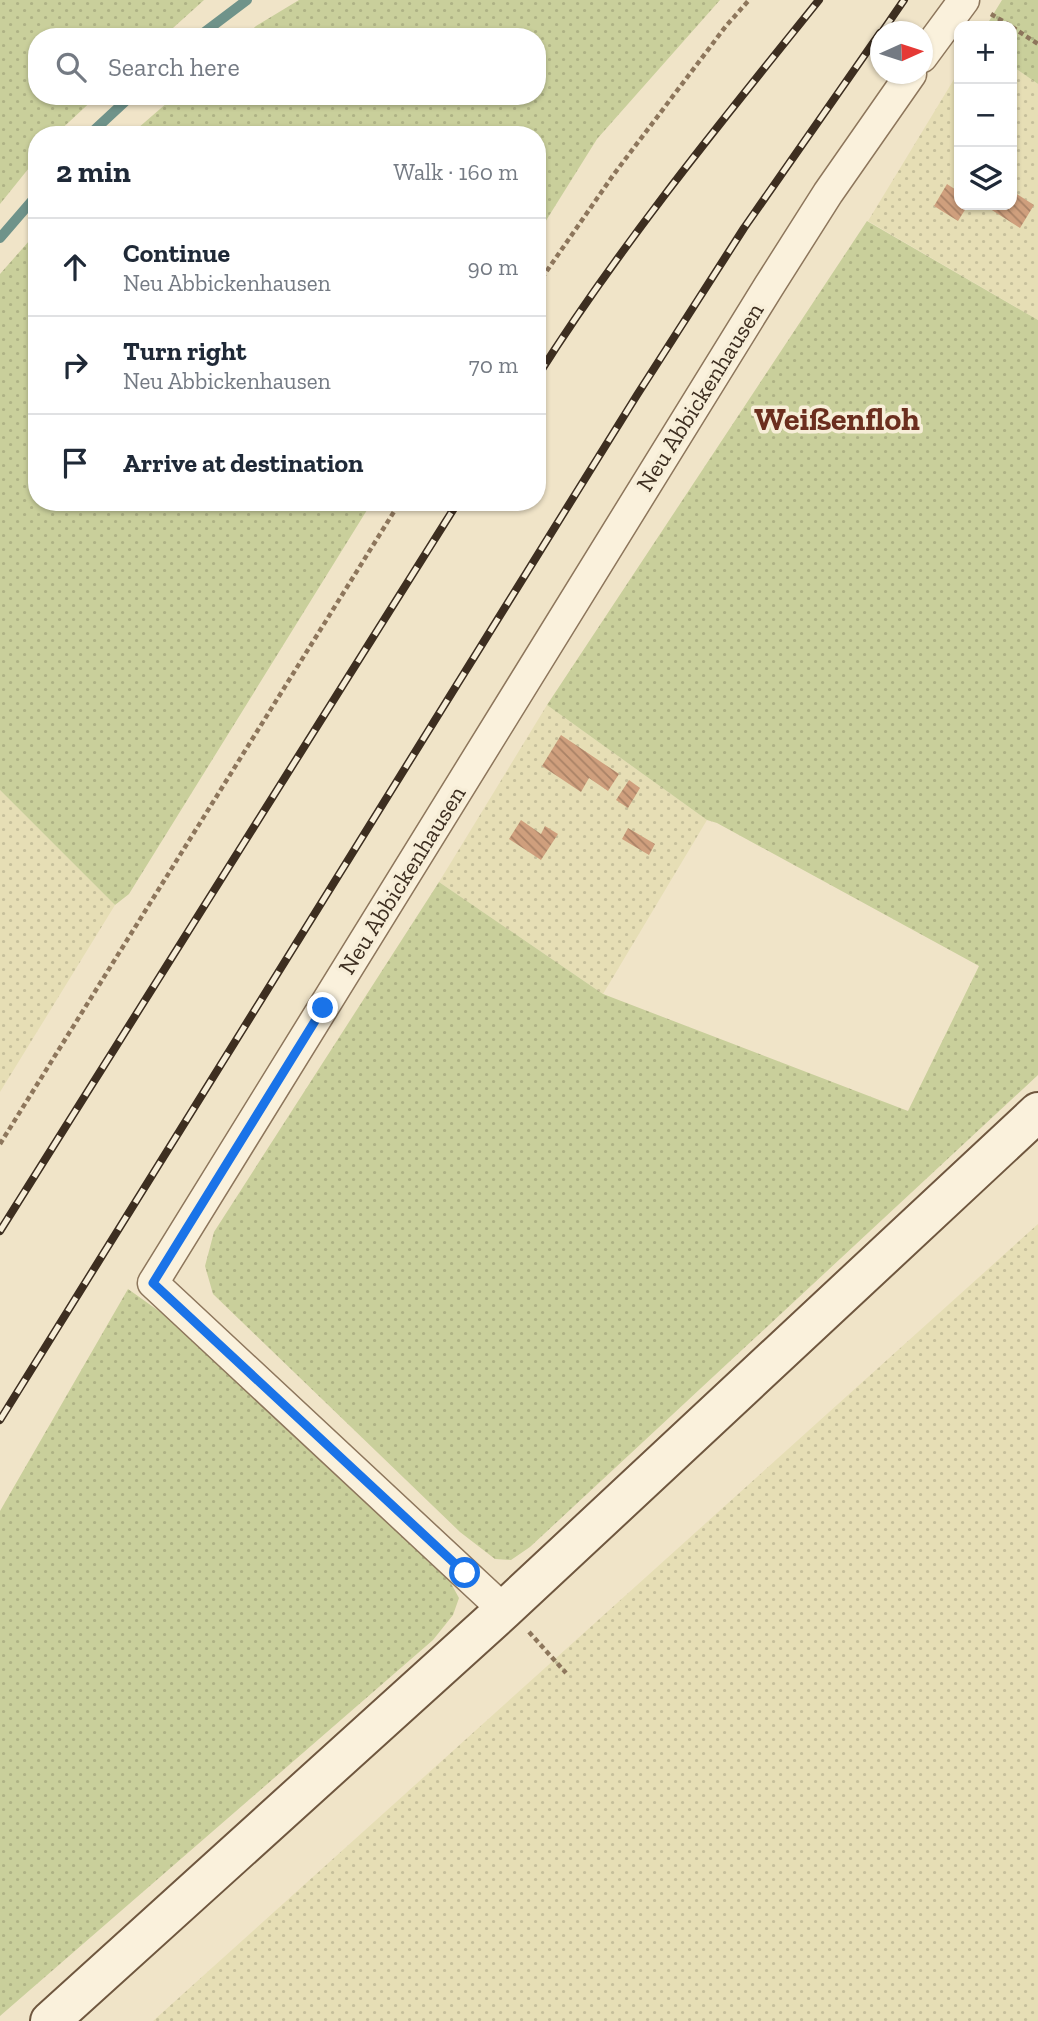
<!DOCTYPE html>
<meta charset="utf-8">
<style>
:root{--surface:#fff;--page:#f6f6f7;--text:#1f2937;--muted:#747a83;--line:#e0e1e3}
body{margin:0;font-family:"Zilla Slab",serif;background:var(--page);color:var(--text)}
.controls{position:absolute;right:21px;top:21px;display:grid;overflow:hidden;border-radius:14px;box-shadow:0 2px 5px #0004}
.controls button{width:63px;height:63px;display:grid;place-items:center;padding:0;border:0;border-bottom:2px solid var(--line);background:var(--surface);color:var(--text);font:35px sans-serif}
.compass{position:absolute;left:870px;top:21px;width:63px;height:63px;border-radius:50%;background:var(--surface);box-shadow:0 2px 5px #0004;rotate:87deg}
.stop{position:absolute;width:21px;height:21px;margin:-16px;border:5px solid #1a73e8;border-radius:50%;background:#fff}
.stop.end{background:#1a73e8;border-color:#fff;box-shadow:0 2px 7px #0008}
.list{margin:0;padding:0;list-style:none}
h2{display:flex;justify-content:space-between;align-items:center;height:91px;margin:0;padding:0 28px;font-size:30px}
h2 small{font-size:23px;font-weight:400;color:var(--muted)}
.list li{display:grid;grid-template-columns:46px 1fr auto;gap:21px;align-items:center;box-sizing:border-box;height:98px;padding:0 28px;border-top:2px solid var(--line)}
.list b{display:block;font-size:26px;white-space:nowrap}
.list p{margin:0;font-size:23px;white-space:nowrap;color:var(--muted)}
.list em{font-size:23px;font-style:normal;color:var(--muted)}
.icon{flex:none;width:38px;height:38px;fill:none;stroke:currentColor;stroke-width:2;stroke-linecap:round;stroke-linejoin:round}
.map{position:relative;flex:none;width:1038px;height:2021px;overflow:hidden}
.search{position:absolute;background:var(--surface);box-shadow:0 2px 5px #0004;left:28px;top:28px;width:518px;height:77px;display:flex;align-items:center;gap:18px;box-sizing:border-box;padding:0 24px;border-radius:28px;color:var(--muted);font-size:26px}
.panel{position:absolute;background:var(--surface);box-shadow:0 2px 5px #0004;left:28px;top:126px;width:518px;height:385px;border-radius:28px}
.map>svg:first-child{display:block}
</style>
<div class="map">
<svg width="1038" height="2021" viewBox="0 0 1038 2021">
<defs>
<pattern id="farmland-dots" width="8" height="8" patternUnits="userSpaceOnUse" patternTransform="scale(1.75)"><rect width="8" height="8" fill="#e6deb5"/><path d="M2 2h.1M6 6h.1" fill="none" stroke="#c6bf9b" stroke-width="1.8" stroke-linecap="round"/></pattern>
<pattern id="grass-dots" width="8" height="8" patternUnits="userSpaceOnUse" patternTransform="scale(1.75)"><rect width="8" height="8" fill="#c9cf9b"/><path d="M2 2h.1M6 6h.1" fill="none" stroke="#aeb285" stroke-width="1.8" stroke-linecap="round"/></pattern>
<pattern id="building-back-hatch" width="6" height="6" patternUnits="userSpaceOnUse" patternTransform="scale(1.75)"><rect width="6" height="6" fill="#cf9f7d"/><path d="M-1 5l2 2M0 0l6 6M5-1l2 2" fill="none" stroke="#a98266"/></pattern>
</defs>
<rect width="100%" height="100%" fill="#f0e4c8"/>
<path fill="url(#farmland-dots)" d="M1012,66L1038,84V320L868,221L959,71V205H1012Z
M547,705L707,820L603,994L439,882Z
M0,790L115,905L0,1092Z
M1038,1224V2021H153Z"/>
<path fill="url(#grass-dots)" d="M0,0H204L163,37H37V96H97L55,135H37V158L0,204Z
M299,0H720L597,139L537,235V135H130L175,96H537V37H244L256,26Z
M1002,0H1038V84L1012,66V26H986Z
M867,221L1038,320V1075L530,1547L511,1560L495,1559L460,1532L213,1294L205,1266L214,1232L439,882L603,994L908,1111L979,966L717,823L707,820L547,705Z
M37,232V502H372L129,894L115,905L0,790V274Z
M128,1289L201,1341L441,1565L459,1598L453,1615L433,1640L0,2016V1511Z"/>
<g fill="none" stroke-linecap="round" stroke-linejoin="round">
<path stroke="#6f938a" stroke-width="10" d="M198,37L247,0
M89,135L131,96
M0,238L37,195"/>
</g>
<path fill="url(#building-back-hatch)" d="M947,184L959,192V205H968L958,221L934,206Z
M1012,191L1034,205L1020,228L984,205H1012Z
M561,735L619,774L608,791L589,778L581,792L542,766Z
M629,780L640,788L628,808L616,800Z
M521,820L541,834L545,826L558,834L541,860L509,839Z
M628,828L655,844L649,855L622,839Z"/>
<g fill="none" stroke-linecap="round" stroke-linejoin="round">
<g stroke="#8d765c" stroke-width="33">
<path id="street" d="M922,57L964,0
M504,1610L153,1283L769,286L828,193L911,74"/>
</g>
<g stroke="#6f573f" stroke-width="42">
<path id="secondary" d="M50,2021L504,1610L1038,1112"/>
</g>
<path stroke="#8d765c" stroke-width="4.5" stroke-dasharray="5 3.5" stroke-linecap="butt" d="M991,14L1011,26
M1012,27L1038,44
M537,285L614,174L726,26L749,0
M0,1144L400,502
M529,1632L566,1673"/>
<use href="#street" stroke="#faf1dc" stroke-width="30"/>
<use href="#secondary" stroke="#faf1dc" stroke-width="38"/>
<g stroke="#3d2e20" stroke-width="8">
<path id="rail" d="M882,32L904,0
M537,377C621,244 721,122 819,0
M0,1231L458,502
M0,1420L637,395L744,228L880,33"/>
</g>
<use href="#rail" stroke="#f7eed8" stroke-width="5" stroke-dasharray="16" stroke-linecap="butt"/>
</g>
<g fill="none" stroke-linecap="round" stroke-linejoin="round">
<path stroke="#1a73e8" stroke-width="9" d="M323,1008L153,1283L465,1573"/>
</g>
<g text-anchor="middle" stroke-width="7" stroke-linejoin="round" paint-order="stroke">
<g font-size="24" fill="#3d2e20" stroke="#f7eed8">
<text transform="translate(700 397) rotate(-58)" y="8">Neu Abbickenhausen</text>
<text transform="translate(402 880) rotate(-58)" y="8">Neu Abbickenhausen</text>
</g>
<g font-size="32" font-weight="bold" fill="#6b2e1e" stroke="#f7eed8">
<text x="837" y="430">Weißenfloh</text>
</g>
</g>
</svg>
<div class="controls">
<button>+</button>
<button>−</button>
<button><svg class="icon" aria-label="layers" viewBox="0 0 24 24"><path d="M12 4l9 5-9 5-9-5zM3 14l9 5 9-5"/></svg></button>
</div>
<svg class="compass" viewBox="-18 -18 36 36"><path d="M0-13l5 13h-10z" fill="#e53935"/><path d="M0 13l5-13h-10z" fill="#747a83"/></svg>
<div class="stop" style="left:465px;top:1573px"></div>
<div class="stop end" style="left:323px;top:1008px"></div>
<div class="search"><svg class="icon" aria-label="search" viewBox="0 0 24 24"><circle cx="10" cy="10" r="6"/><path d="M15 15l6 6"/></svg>Search here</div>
<section class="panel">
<h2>2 min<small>Walk · 160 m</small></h2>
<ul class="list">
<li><svg class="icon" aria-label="ahead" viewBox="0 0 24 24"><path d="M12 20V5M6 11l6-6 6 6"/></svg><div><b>Continue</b><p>Neu Abbickenhausen</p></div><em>90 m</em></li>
<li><svg class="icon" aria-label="right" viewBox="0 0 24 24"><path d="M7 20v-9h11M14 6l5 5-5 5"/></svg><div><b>Turn right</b><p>Neu Abbickenhausen</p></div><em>70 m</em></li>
<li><svg class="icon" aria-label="arrive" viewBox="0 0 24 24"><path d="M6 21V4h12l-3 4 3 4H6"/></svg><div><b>Arrive at destination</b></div></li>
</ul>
</section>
</div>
